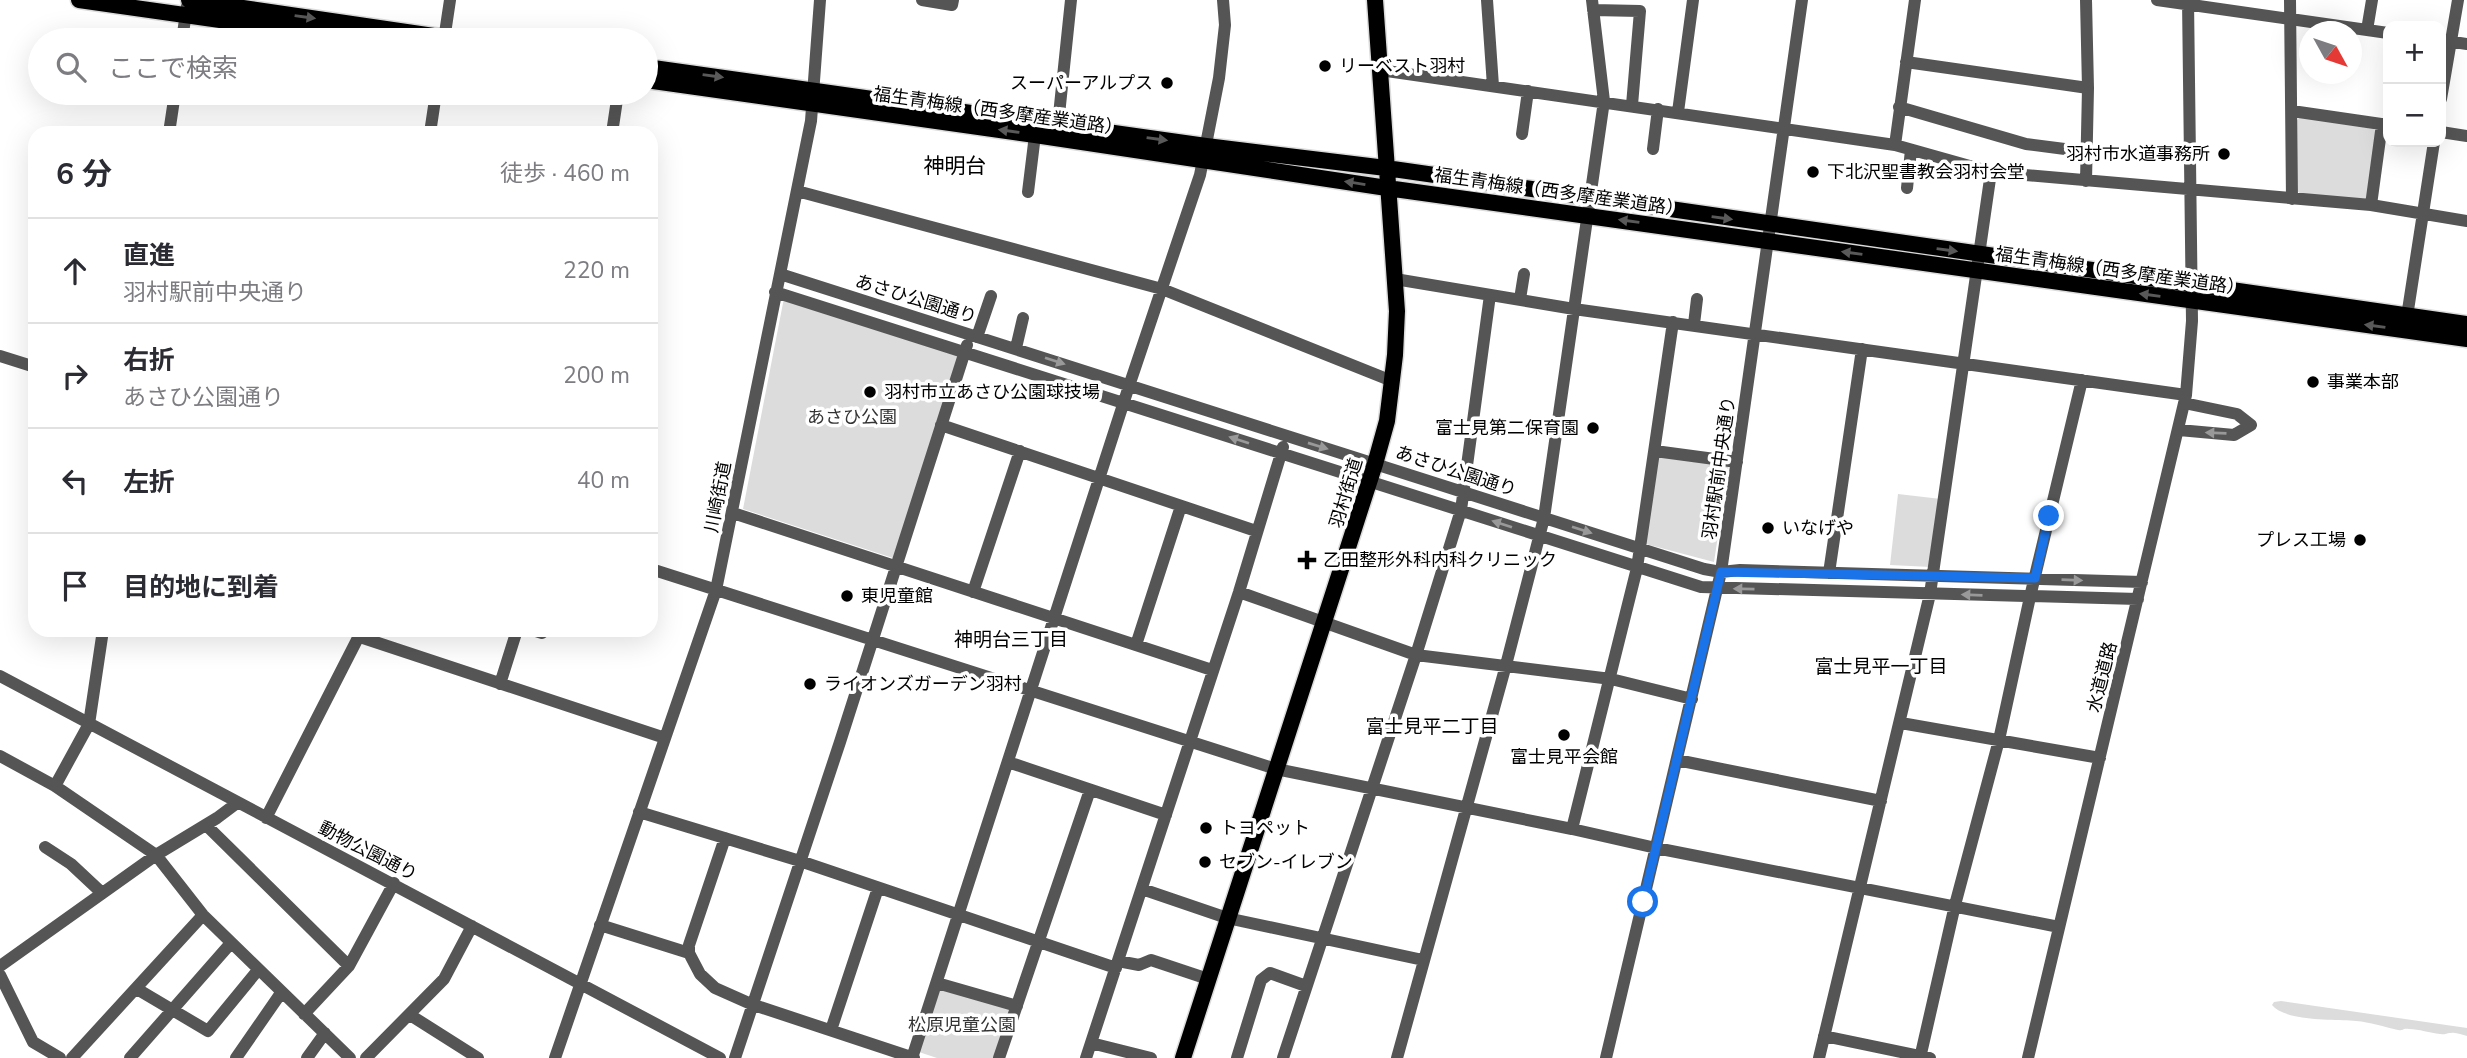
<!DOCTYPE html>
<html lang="ja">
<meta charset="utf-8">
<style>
:root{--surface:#fff;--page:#f7f7f7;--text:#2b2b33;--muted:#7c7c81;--line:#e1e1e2}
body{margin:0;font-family:"Nunito Sans","Noto Sans JP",sans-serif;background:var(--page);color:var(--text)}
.controls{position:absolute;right:21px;top:21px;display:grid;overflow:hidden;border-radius:14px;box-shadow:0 7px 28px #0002}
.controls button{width:63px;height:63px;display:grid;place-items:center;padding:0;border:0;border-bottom:2px solid var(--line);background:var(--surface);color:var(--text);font:35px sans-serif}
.compass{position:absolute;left:2299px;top:21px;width:63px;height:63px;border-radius:50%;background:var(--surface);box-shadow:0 7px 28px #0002;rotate:130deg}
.stop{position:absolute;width:21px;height:21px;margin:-16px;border:5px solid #1a73e8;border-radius:50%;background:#fff}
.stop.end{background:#1a73e8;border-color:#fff;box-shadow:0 2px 7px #0008}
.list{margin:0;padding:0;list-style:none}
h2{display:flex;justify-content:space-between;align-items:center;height:91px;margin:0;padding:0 28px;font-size:30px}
h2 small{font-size:23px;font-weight:400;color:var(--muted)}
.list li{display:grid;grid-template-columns:46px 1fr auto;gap:21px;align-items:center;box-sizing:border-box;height:105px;padding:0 28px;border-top:2px solid var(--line)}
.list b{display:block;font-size:26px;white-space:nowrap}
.list p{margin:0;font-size:23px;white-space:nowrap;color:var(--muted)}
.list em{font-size:23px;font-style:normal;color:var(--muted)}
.icon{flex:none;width:38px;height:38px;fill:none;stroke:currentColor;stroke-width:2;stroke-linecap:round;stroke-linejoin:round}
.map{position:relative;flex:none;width:2467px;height:1058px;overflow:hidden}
.search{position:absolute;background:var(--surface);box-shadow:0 7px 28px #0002;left:28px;top:28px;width:630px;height:77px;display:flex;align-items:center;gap:18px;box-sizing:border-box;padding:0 24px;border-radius:38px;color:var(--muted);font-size:26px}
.panel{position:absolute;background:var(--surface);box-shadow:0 7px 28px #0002;left:28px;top:126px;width:630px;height:511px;border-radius:21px}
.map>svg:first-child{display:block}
</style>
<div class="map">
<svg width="2467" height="1058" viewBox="0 0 2467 1058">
<rect width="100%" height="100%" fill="#fff"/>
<path fill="#dcdcdc" d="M2300,117L2373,127L2378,136L2369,197L2365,199L2301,194L2297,191V120Z
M784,298L962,351L899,560L743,509Z
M1659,454L1729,464L1714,562L1642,543Z
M1898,494L1941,499L1931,567L1890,565Z
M941,985L1015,1008L998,1058H937L919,1052Z
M2281,1001L2467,1028V1036C2462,1035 2456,1032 2451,1033C2444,1033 2448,1035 2440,1034C2430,1033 2419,1029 2409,1029C2401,1028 2405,1031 2398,1030C2384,1027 2370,1022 2356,1021C2335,1019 2286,1022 2272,1005L2274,1002Z"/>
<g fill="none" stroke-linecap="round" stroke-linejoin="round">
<g stroke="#dbdbdb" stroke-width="19">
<path id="major" d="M79,0L360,40
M189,0L461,40
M646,67L1206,146L1386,168L2467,324
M646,80L1035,135L1387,188L2467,339
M1183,1058L1375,464L1387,421L1395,355L1397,311L1375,0"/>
</g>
<path stroke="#555" stroke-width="12" d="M922,0L952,5L953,0
M1487,0L1493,86
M2086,0L2088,88L2086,181
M2157,0L2388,33
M2290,0L2292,199
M1593,10L1640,11L1632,105
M2367,30L2372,0
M182,40L187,6
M444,40L450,0
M2441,40L2467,44
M1906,62L2088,88
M1380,70L1895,145L1991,172L2371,205L2467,221
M2441,99L2458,0
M1899,107L2026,144L2088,152
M2292,111L2388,125
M1678,112L1693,0
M2441,132L2467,136
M169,133L175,93
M430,133L436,93
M612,133L618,93
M1057,134L1071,0
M1522,134L1528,91
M1895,145L1915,0
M1653,149L1658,109
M1907,188L1911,150
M797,191L1162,289L1392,381
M1028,192L1035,135
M2371,205L2382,124
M780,274L1704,569L1721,572L1740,570L2142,582
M1395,279L1574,309L2186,395
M775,292L1701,587L2138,599
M1520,299L1524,274
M2406,323L2434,142
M1694,324L1697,299
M977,337L991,296
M1016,348L1023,318
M0,356L35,367
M941,425L1256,531
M2179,430L2234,435L2251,425L2237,414L2184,403
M1655,451L1737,462
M733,513L1212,670
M651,569L1276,769L1572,829L1656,848L2059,927
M1829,573L1862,349
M973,592L1020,451
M1239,592L1416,655L1611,679L1692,699
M533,630L542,633
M360,637L665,738
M1136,645L1181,506
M0,676L720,1058
M500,684L517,630
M1901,723L2100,758
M0,756L55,786L156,855L203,915L350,1058
M1677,760L1881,801
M1008,762L1166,815
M55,786L89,724L103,630
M639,812L800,861L1116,968
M266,818L361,632
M206,825L349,966
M1572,829L1637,568L1673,322
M725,838L689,945V953L700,974L715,988L751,1004L914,1058
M45,847L71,864L102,893
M1142,889L1227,918L1423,960
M600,925L689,953
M1118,961L1139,965L1151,960L1208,979
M0,966L156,855L217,818L237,803
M0,975L33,1042L60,1058
M937,983L1017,1006
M137,989L208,1031L258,970
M304,1014L349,966L394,883
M410,1015L478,1058
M831,1030L878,888
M1824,1036L1930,1058
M1091,1043L1151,1058
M72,1058L203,915
M130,1058L231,943
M236,1058L281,993
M307,1058L325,1033
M366,1058L444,979L472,926
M555,1058L716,590L811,121L820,0
M735,1058L840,742L967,345
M912,1058L1129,386L1200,175L1219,78L1225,25L1223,0
M999,1058L1090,790
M1086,1058L1239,592L1283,447
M1237,1058L1261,980L1270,973L1306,986
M1283,1058L1416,655L1461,510L1490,295
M1397,1058L1506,665L1544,518L1604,101L1592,0
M1606,1058L1721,572L1802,0
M1819,1058L1930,594L1991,172
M1920,1058L1955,905L1999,740L2030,597L2082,380
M2028,1058L2186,395L2192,321L2188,0"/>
<use href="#major" stroke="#000" stroke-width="16"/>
</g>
<defs><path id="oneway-solid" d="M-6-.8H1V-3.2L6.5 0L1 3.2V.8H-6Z" transform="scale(1.75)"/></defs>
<g fill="#595959">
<use href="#oneway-solid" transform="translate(305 17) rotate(8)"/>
<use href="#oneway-solid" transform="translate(713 76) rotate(8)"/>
<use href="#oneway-solid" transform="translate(1009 131) rotate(-172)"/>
<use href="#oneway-solid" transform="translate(1157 139) rotate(8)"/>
<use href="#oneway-solid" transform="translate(1355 183) rotate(-171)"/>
<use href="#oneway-solid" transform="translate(1722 218) rotate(8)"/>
<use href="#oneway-solid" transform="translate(1629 221) rotate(-172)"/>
<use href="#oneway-solid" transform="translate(1947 250) rotate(8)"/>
<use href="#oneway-solid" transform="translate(1852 253) rotate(-172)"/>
<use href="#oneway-solid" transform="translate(2150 295) rotate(-172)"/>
<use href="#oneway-solid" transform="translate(2375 326) rotate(-172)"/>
</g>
<g fill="#999">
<use href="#oneway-solid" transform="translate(1055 361) rotate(18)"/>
<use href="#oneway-solid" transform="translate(2216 433) rotate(-178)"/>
<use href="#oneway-solid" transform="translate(1239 440) rotate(-162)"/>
<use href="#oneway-solid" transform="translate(1318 446) rotate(17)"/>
<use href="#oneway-solid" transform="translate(1502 524) rotate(-162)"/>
<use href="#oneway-solid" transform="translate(1582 530) rotate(18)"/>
<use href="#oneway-solid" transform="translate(2072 580) rotate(2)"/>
<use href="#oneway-solid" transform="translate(1744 589) rotate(-179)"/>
<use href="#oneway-solid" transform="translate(1972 595) rotate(-178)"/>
</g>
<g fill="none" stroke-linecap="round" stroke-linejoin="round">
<path stroke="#1a73e8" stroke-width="9" d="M1643,902L1721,572L2035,578L2049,516"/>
</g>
<g fill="#000" stroke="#fff" stroke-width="2.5">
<circle cx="1325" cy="66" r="7"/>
<circle cx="1167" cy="83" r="7"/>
<circle cx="2224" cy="154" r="7"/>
<circle cx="1813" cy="172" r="7"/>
<circle cx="2313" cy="382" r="7"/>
<circle cx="870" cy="392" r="7"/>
<circle cx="1593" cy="428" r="7"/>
<circle cx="1768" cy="528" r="7"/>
<circle cx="2360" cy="540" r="7"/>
<path d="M1303.5 549.5h7v7h7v7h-7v7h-7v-7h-7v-7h7z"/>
<circle cx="847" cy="596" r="7"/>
<circle cx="810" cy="684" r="7"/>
<circle cx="1564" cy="735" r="7"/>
<circle cx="1206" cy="828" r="7"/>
<circle cx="1205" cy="862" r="7"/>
</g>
<g text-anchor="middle" stroke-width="7" stroke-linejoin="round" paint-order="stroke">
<g font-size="18" fill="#000" stroke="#fff" text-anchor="start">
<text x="1339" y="72">リーベスト羽村</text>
<text x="1153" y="89" text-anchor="end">スーパーアルプス</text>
<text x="2210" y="160" text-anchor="end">羽村市水道事務所</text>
<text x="1827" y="178">下北沢聖書教会羽村会堂</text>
<text x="2327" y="388">事業本部</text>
<text x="884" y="398">羽村市立あさひ公園球技場</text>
<text x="1579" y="434" text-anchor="end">富士見第二保育園</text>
<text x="1782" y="534">いなげや</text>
<text x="2346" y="546" text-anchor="end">プレス工場</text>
<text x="1323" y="566">乙田整形外科内科クリニック</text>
<text x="861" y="602">東児童館</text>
<text x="824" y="690">ライオンズガーデン羽村</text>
<text x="1564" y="763" text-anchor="middle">富士見平会館</text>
<text x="1220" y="834">トヨペット</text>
<text x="1219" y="868">セブン-イレブン</text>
</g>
<g font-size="18" fill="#000" stroke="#fff">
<text transform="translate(998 111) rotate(8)" y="6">福生青梅線（西多摩産業道路）</text>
<text transform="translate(1559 192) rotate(8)" y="6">福生青梅線（西多摩産業道路）</text>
<text transform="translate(2120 271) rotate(8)" y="6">福生青梅線（西多摩産業道路）</text>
<text transform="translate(916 299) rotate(17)" y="6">あさひ公園通り</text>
<text transform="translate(1719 468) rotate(-82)" y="6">羽村駅前中央通り</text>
<text transform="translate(1456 471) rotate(18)" y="6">あさひ公園通り</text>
<text transform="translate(1346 493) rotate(-73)" y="6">羽村街道</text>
<text transform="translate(718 497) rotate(-79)" y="6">川崎街道</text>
<text transform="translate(2102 677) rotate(-76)" y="6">水道道路</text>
<text transform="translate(368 851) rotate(27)" y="6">動物公園通り</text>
</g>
<g font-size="18" fill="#333" stroke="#fff">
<text x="852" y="423">あさひ公園</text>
<text x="962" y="1031">松原児童公園</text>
</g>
<g font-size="19" fill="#000" stroke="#fff">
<text x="1011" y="646">神明台三丁目</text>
<text x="1881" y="673">富士見平一丁目</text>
<text x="1432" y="733">富士見平二丁目</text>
</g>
<g font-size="21" fill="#000" stroke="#fff">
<text x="955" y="173">神明台</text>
</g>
</g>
</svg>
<div class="controls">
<button>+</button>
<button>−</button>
</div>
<svg class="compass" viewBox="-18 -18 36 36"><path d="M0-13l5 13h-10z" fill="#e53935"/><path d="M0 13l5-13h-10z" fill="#7c7c81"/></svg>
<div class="stop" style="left:1643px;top:902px"></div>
<div class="stop end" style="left:2049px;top:516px"></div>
<div class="search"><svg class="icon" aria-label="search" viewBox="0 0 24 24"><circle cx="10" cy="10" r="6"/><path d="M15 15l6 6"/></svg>ここで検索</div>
<section class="panel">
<h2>6 分<small>徒歩 · 460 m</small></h2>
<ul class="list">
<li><svg class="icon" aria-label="ahead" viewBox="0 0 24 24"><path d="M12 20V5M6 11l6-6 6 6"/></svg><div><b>直進</b><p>羽村駅前中央通り</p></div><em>220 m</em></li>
<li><svg class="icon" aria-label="right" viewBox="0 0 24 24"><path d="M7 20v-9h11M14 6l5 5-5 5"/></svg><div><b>右折</b><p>あさひ公園通り</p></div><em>200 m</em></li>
<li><svg class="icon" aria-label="left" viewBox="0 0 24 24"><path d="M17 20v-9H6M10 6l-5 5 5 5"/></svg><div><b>左折</b></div><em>40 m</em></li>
<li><svg class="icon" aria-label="arrive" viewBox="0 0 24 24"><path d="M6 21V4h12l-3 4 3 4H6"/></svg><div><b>目的地に到着</b></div></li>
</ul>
</section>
</div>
